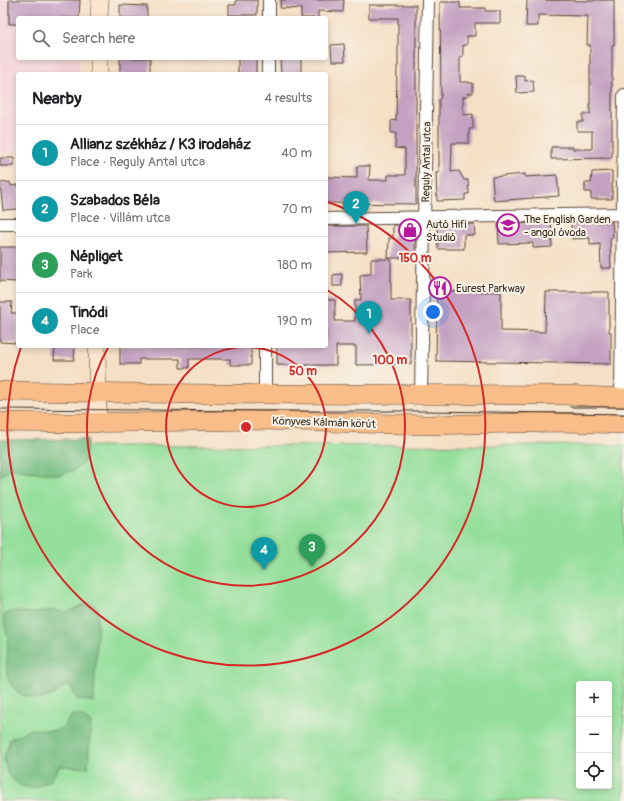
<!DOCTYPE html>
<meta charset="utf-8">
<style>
:root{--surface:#fff;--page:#f2f2f2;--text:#202124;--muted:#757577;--line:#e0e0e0;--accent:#0b8043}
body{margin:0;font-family:Pangolin,sans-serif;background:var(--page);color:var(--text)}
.controls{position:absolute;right:12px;bottom:12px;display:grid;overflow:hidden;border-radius:4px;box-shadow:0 2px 6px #0003}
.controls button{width:36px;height:36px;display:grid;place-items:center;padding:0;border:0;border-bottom:1px solid var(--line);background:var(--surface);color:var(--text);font:20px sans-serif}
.you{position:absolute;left:433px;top:312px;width:14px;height:14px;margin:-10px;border:3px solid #fff;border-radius:50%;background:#1a73e8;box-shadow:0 0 0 6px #1a73e833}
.badge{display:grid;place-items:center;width:26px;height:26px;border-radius:50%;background:var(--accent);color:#fff;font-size:13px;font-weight:700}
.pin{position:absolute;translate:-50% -33px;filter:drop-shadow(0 1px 2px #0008)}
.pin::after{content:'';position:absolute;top:21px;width:14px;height:12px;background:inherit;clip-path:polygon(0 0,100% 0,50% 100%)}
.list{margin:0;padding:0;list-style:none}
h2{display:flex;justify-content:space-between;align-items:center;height:52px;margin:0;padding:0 16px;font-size:17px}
h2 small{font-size:13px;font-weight:400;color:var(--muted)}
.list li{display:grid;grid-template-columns:26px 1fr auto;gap:12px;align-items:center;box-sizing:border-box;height:56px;padding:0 16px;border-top:1px solid var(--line)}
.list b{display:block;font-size:15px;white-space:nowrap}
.list p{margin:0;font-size:13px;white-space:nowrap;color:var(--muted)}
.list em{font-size:13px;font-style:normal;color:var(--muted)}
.icon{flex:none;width:22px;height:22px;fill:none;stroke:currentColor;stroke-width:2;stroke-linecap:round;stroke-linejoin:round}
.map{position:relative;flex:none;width:624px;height:801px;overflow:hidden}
.search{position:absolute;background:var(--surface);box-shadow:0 2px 6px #0003;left:16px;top:16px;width:312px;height:44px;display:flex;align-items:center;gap:10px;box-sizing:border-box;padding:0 14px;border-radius:4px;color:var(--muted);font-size:15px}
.panel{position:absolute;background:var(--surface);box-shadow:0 2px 6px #0003;left:16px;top:72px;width:312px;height:276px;border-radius:4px}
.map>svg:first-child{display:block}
</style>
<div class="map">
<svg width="624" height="801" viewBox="0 0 624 801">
<rect width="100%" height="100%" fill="#f7f3e8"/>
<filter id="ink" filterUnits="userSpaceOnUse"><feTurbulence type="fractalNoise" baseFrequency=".025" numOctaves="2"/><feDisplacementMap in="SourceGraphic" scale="8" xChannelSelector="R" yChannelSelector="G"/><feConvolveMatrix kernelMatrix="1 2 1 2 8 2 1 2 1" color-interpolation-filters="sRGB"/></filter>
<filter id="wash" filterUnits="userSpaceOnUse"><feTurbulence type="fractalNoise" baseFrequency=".012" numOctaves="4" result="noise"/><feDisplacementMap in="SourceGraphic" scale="16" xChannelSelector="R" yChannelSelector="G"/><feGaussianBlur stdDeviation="0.9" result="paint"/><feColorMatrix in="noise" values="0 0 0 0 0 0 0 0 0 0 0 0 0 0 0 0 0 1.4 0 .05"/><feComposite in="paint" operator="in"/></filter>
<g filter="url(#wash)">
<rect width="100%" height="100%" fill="#f5dfc5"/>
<path fill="#f5cfd9" d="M0,0H80L79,18H18V58H79V74H18V153H0Z"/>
<path fill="#94df9b" stroke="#68845c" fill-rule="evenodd" d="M624,445V801H0V449L102,446ZM579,684H609V786H579Z"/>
<path fill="#77be83" stroke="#597450" d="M88,439L85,461L74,470L60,475L10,469L0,476V440Z
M90,602L98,608L94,702L77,699L69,684L55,694L42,699C35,698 24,697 19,693C1,681 8,661 8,644C8,635 4,625 3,616L12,611L33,613L55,610L66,613Z
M72,715L83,716L91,723L88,768L60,766L51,780L34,788L21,786L8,775L4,759L10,739L31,729L53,731L63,728Z"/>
<g id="blocks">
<path fill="#c4a0c1" d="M9,0H80L79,18H18V24H9Z
M236,0H257V15H229V5H236Z
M281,0H344L343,12L318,11V18H301V9L280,8Z
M527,0L594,1V0H614V46H612V158L551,159V147H573V149H592V131H577V122H583V114H590V45H587L588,16L538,15V26H526Z
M440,2H460V8H485V11H500V23H475V36H467V45H463V56L460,57V82H469V83H473V93H468V96L463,97V115L473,114V129H469V143H452L451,172L459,171L464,180H468L469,194H465V200L437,201L436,173H439V99L441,98Z
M120,5L147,6V18H120Z
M369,5H416V204L326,203V177L357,178V166H370L369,180H388V175H405V149L395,148L396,133H391V121L396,120L397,66H398V18H369Z
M344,44L345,61H332L331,45Z
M120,58H150V74H120Z
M238,58H256V74H238Z
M280,58H301V74H281Z
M516,76H525V81L533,80L534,92L517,93Z
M0,158H14V166H0Z
M612,171V199H591V192H585V183H591L592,172Z
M525,174V177L557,175L559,196L494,201L492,177Z
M10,182L11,186L18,185V209L3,210L0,183Z
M571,222H612L613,238H610L611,268H601L600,244L590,245V238L572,239Z
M551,223L552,247L533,248V243L499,244L498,224Z
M474,224L475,235H464V249H438L437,225Z
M393,225H416L415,255L407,254L406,258H388L389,238H393Z
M326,226H366L367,252L326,253Z
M0,247H18V282L0,281Z
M371,259H391V300H411V364L356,365V346H336V365H277V346H326V300H335V321H355V300H361L360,275L371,274Z
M342,274V286H333V275Z
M437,291L501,292V331L545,332L546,292H609V332H611V364L436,361Z
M0,302H12L11,313H17L18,343L0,342Z
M55,346H75L74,360H54Z
M120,346H251V365H230V359H189V368H180V359H139V364H120Z"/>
</g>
</g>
<g filter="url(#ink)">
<use href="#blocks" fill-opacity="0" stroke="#574537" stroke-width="1"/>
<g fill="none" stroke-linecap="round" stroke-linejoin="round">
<g stroke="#574537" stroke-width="14">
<path id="street" d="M269,18V0
M268,74V58
M326,219L624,214
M0,224H18
M265,346V394
M421,395L428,0
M621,398L624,95"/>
</g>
<g stroke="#574537" stroke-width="18">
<path id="secondary" d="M99,18L100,0
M99,74V58
M97,346L98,422"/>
</g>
<g stroke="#574537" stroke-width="20">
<path id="primary" d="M0,391L209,394L564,395L624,398
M0,422L72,423L263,420L427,425L563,422L624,424"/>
</g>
<use href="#street" stroke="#fff" stroke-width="12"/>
<use href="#secondary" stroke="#fce5cf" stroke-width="17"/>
<use href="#primary" stroke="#f8bd88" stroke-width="19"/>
<path stroke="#3b2a1e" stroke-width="1" d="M570,407H624
M0,409L265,411H425L624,414"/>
</g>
</g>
<g fill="none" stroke="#d62828" stroke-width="2">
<circle cx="246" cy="427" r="80"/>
<path d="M327 290A159 159 0 1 1 109 346"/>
<path d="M328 202A239 239 0 1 1 21 347"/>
</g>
<defs>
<g id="school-ring" transform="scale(1.15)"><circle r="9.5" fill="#f7f3e8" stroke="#b5179e" stroke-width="1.5"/><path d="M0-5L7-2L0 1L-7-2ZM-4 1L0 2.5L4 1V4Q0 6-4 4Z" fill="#b5179e"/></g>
<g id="shop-ring" transform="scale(1.15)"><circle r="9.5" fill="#f7f3e8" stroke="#b5179e" stroke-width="1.5"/><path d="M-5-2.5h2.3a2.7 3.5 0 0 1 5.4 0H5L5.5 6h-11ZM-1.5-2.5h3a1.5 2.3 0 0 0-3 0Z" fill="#b5179e"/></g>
<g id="restaurant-ring" transform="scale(1.15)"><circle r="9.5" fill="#f7f3e8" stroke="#b5179e" stroke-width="1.5"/><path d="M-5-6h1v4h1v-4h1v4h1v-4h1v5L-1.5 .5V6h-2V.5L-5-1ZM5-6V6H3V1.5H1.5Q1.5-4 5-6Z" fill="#b5179e"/></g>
</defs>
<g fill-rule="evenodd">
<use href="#school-ring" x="508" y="225"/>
<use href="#shop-ring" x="410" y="230"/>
<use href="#restaurant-ring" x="440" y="288"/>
</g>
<g text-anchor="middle" stroke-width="4" stroke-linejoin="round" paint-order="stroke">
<g font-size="11" fill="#3b2a1e" stroke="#f7f3e8">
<text transform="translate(426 162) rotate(-89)" y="4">Reguly Antal utca</text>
<text transform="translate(324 422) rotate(2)" y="4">Könyves Kálmán körút</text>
</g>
<g font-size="11" fill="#3b2a1e" stroke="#f7f3e8" text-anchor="start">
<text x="524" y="223">The English Garden<tspan x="524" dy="13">- angol óvoda</tspan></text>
<text x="426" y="228">Autó Hifi<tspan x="426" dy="13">Studió</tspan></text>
<text x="456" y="292">Eurest Parkway</text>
</g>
</g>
<circle cx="246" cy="427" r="6" fill="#d62828" stroke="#f7f3e8" stroke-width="2"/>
<g font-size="12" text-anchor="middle" font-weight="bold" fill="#d62828" stroke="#f7f3e8" stroke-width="4" stroke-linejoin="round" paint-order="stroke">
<text x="415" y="262">150 m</text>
<text x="390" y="364">100 m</text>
<text x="303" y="375">50 m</text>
</g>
</svg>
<div class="controls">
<button>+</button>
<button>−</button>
<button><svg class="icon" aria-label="locate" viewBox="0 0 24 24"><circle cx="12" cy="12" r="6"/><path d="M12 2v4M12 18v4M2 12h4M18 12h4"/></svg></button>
</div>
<div class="you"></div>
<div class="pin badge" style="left:369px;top:334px;background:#0f9aa8">1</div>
<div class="pin badge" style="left:356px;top:224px;background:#0f9aa8">2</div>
<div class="pin badge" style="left:312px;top:567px;background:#2e9e5b">3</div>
<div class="pin badge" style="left:264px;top:570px;background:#0f9aa8">4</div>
<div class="search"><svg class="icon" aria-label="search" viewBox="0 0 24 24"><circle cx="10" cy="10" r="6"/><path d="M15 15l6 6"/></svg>Search here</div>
<section class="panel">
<h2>Nearby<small>4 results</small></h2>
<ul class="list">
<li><span class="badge" style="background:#0f9aa8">1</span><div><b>Allianz székház / K3 irodaház</b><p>Place · Reguly Antal utca</p></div><em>40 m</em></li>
<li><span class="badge" style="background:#0f9aa8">2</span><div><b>Szabados Béla</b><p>Place · Villám utca</p></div><em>70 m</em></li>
<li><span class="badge" style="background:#2e9e5b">3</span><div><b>Népliget</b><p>Park</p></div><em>180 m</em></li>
<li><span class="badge" style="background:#0f9aa8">4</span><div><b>Tinódi</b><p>Place</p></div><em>190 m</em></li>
</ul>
</section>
</div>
